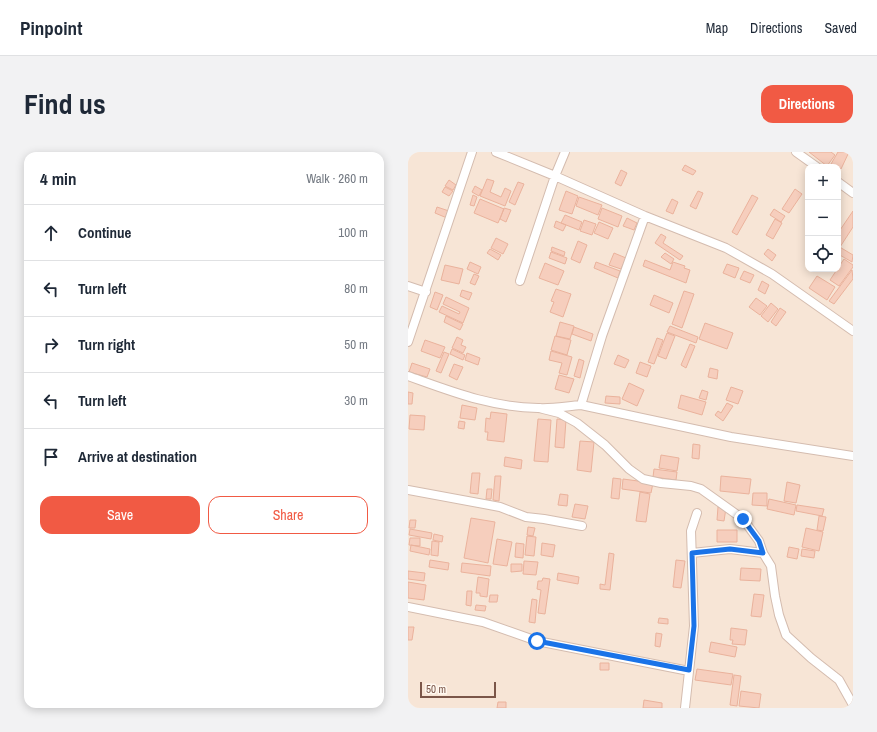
<!DOCTYPE html>
<meta charset="utf-8">
<style>
:root{--surface:#fff;--page:#f2f2f3;--text:#1f2937;--muted:#747a83;--line:#e0e1e3;--accent:#f15a44}
body{margin:0;font-family:"Archivo Narrow",sans-serif;background:var(--page);color:var(--text)}
.controls{position:absolute;right:12px;top:12px;display:grid;overflow:hidden;border-radius:8px;box-shadow:0 2px 10px #0003}
.controls button{width:36px;height:36px;display:grid;place-items:center;padding:0;border:0;border-bottom:1px solid var(--line);background:var(--surface);color:var(--text);font:20px sans-serif}
.scale{position:absolute;left:12px;bottom:10px;width:76px;box-sizing:border-box;padding-left:4px;border:2px solid #7b5649;border-top:0;font-size:11px;line-height:14px;white-space:nowrap;color:#7b5649;-webkit-text-stroke:3px #fff8f0;paint-order:stroke}
.stop{position:absolute;width:12px;height:12px;margin:-9px;border:3px solid #1a73e8;border-radius:50%;background:#fff}
.stop.end{background:#1a73e8;border-color:#fff;box-shadow:0 1px 4px #0008}
.list{margin:0;padding:0;list-style:none}
h2{display:flex;justify-content:space-between;align-items:center;height:52px;margin:0;padding:0 16px;font-size:17px}
h2 small{font-size:13px;font-weight:400;color:var(--muted)}
.list li{display:grid;grid-template-columns:26px 1fr auto;gap:12px;align-items:center;box-sizing:border-box;height:56px;padding:0 16px;border-top:1px solid var(--line)}
.list b{display:block;font-size:15px;white-space:nowrap}
.list em{font-size:13px;font-style:normal;color:var(--muted)}
.actions{display:flex;gap:8px;padding:12px 16px}
.actions a{flex:1;padding:9px 0;border:1px solid var(--accent);border-radius:12px;text-align:center;font-size:14px;color:var(--accent)}
.actions .main{background:var(--accent);color:#fff}
.icon{flex:none;width:22px;height:22px;fill:none;stroke:currentColor;stroke-width:2;stroke-linecap:round;stroke-linejoin:round}
.map{position:relative;flex:none;width:445px;height:556px;overflow:hidden;border-radius:12px}
header{display:flex;align-items:center;gap:24px;box-sizing:border-box;height:56px;padding:0 20px;background:var(--surface);border-bottom:1px solid var(--line)}
header strong{font-size:19px}
nav{display:flex;gap:22px;margin-inline-start:auto;font-size:14px}
.intro{display:flex;align-items:center;justify-content:space-between;box-sizing:border-box;height:96px;padding:0 24px}
h1{margin:0;font-size:28px}
.button{padding:10px 18px;border-radius:12px;background:var(--accent);color:#fff;font-size:14px;font-weight:700}
main{display:flex;gap:24px;padding:0 24px}
aside{flex:1;background:var(--surface);border-radius:12px;box-shadow:0 2px 10px #0003}
.map>svg:first-child{display:block}
</style>
<header>
<strong>Pinpoint</strong>
<nav><a>Map</a><a>Directions</a><a>Saved</a></nav>
</header>
<div class="intro"><h1>Find us</h1><a class="button">Directions</a></div>
<main>
<aside>
<h2>4 min<small>Walk · 260 m</small></h2>
<ul class="list">
<li><svg class="icon" aria-label="ahead" viewBox="0 0 24 24"><path d="M12 20V5M6 11l6-6 6 6"/></svg><div><b>Continue</b></div><em>100 m</em></li>
<li><svg class="icon" aria-label="left" viewBox="0 0 24 24"><path d="M17 20v-9H6M10 6l-5 5 5 5"/></svg><div><b>Turn left</b></div><em>80 m</em></li>
<li><svg class="icon" aria-label="right" viewBox="0 0 24 24"><path d="M7 20v-9h11M14 6l5 5-5 5"/></svg><div><b>Turn right</b></div><em>50 m</em></li>
<li><svg class="icon" aria-label="left" viewBox="0 0 24 24"><path d="M17 20v-9H6M10 6l-5 5 5 5"/></svg><div><b>Turn left</b></div><em>30 m</em></li>
<li><svg class="icon" aria-label="arrive" viewBox="0 0 24 24"><path d="M6 21V4h12l-3 4 3 4H6"/></svg><div><b>Arrive at destination</b></div></li>
</ul>
<div class="actions"><a class="main">Save</a><a>Share</a></div>
</aside>
<div class="map">
<svg width="445" height="556" viewBox="0 0 445 556">
<rect width="100%" height="100%" fill="#fef3e8"/>
<path fill="#f7e5d6" fill-rule="evenodd" d="M0,0H445V556H0ZM400,15H430V117H400Z"/>
<path fill="#f6cebd" stroke="#eab29c" d="M401,0H423L427,3L419,14Z
M430,0H441L433,17L423,12Z
M277,13L288,19L285,23L274,18Z
M213,18L219,21L213,34L207,31Z
M79,27L86,29L82,40L93,45L97,36L103,39L97,54L72,44Z
M41,28L48,33L45,38L37,34Z
M110,30L116,32L107,53L101,50Z
M67,34L74,38L71,44L64,40Z
M37,35L45,39L41,44L34,40Z
M387,37L394,42L381,61L374,57Z
M158,39L170,44L164,62L151,58Z
M290,39L295,41L288,57L282,54Z
M65,43L69,45L66,54L62,53Z
M344,43L350,46L329,83L324,80Z
M171,45L194,53L190,63L168,54Z
M72,47L96,57L90,71L66,61Z
M264,47L270,50L265,62L258,59Z
M29,55L41,59L39,66L27,61Z
M96,56L103,58L98,70L92,67Z
M194,56L214,64L210,75L190,67Z
M366,57L377,64L373,70L362,63Z
M445,59V75L432,95L430,94V81Z
M157,63L174,70L171,78L153,71Z
M219,66L229,71L226,78L215,74Z
M367,67L374,71L365,87L358,83Z
M176,68L188,72L184,83L172,79Z
M148,69L158,73L155,79L146,75Z
M191,70L205,76L200,87L186,81Z
M253,82L258,85L255,91L275,104L272,108L247,91Z
M88,86L100,92L95,102L83,96Z
M170,89L179,93L172,111L163,107Z
M430,94L445,103L444,110L430,102Z
M144,95L157,100L156,104L143,99Z
M82,97L93,103L90,108L79,101Z
M360,97L368,103L364,109L356,102Z
M143,100L159,106L157,112L141,106Z
M206,101L218,106L213,117L201,113Z
M257,101L266,107L263,112L253,105Z
M436,107L445,113V115L431,134L422,128Z
M237,108L262,118L265,110L277,114L276,116L282,118L278,131L235,114Z
M62,110L73,115L70,122L59,117Z
M188,110L212,119L210,126L186,116Z
M137,111L156,119L150,133L131,126Z
M319,112L331,116L327,126L315,121Z
M37,113L55,117L51,132L33,128Z
M444,118L445,127L426,152L421,149Z
M336,119L346,123L342,131L332,127Z
M66,122L71,124L67,133L62,131Z
M409,124L427,135L419,148L401,136Z
M354,129L361,133L357,142L350,138Z
M148,137L163,142L155,165L142,160L146,150L143,149Z
M54,138L64,141L61,148L52,144Z
M276,139L286,142L274,176L264,172Z
M27,140L35,143L29,158L22,155Z
M246,143L265,151L261,161L242,153Z
M38,145L61,156L55,171L31,160L34,154L51,162L52,160L35,152Z
M348,146L359,154L352,163L341,155Z
M363,151L370,157L360,170L353,164Z
M372,156L378,160L368,174L363,170Z
M38,164L55,172L52,178L36,170Z
M152,170L166,174L162,187L148,184Z
M297,171L325,181L319,197L291,187Z
M262,174L290,185L288,191L259,180Z
M166,175L185,182L183,189L164,182Z
M259,181L267,184L258,207L250,204Z
M147,184L163,188L159,203L143,198Z
M49,185L55,188L53,193L58,195L55,201L44,196Z
M249,186L255,188L246,212L240,210Z
M17,188L37,195L32,206L13,199Z
M282,192L287,194L278,216L273,213Z
M44,197L57,203L55,208L42,202Z
M143,199L164,205L159,223L151,221L154,211L141,208Z
M36,200L41,202L33,221L28,219Z
M59,201L72,206L70,213L57,208Z
M210,203L221,208L217,216L206,212Z
M171,207L176,209L172,226L166,224Z
M232,210L243,214L239,225L228,221Z
M4,211L22,217L19,225L1,220Z
M46,212L55,215L49,228L41,224Z
M302,216L310,218L309,227L300,225Z
M151,223L166,227L161,241L147,237Z
M221,231L236,238L229,254L214,247Z
M323,235L335,239L330,252L318,248Z
M294,238L300,240L298,248L291,246Z
M0,240L5,241L4,252H0Z
M273,243L298,250L294,263L270,256Z
M198,244L212,245V252L197,251Z
M319,251L325,254L315,269L307,263L310,259L313,261Z
M54,253L69,256L67,268L52,266Z
M83,260L99,262L96,290L79,288L80,280H77L78,266L82,267Z
M2,263L17,264L16,278L1,277Z
M130,267L143,268L140,310L126,309Z
M149,267L158,268L156,296L147,295Z
M51,269L57,270L56,277L50,276Z
M172,289L186,290L183,320L169,318Z
M285,292L292,293L291,307L284,306Z
M253,303L271,306L269,319L251,316Z
M97,305L114,308L113,317L96,314Z
M246,317L269,320L268,328L245,325Z
M64,321H72L70,342L62,341Z
M87,324H93L91,349L85,348Z
M313,324L343,327L341,342L312,339Z
M205,326L213,327L211,347L203,346Z
M215,327L245,331L243,341L214,337Z
M379,330L392,333L388,351L376,349Z
M79,337H84L83,347H78Z
M232,340L242,342L238,370L228,369Z
M345,341H359V354L344,353Z
M152,342L160,343L159,354L150,353Z
M361,347L388,353L386,363L359,357Z
M167,352L180,354L177,367L164,365Z
M389,353L416,357L414,364L388,359Z
M310,355L318,356L316,369L309,368Z
M411,364L418,365L415,379L409,378Z
M63,366L87,370L80,411L56,406Z
M2,368H8L7,376H1Z
M120,375L127,376L125,384L119,383Z
M398,376L415,380L411,399L394,395Z
M2,377L24,381L23,387L1,383Z
M309,378H329V390H309Z
M26,382L35,384L34,390L25,388Z
M119,384L128,385L126,404L117,403Z
M2,386H12V394L1,393Z
M89,387L104,390L99,414L85,412Z
M24,389L31,390L30,404L23,403Z
M108,391L116,392L115,406L107,405Z
M134,391L147,393L145,405L133,403Z
M3,393L22,397L21,403L2,399Z
M381,395L391,397L389,407L379,405Z
M394,397L407,399L406,406L393,404Z
M201,401L206,402L202,438L192,437V432L197,433Z
M22,408L41,411L40,418L21,415Z
M268,408L277,409L273,436L265,435Z
M116,409L130,410L128,423L115,422Z
M54,411L83,414L82,424L53,420Z
M103,412H114V419L103,420Z
M333,416L353,417L352,429L332,428Z
M0,419L17,421L16,429L0,427Z
M150,421L171,425L170,432L149,428Z
M70,425L81,427L79,445L72,444V441H68Z
M135,426L142,427L137,462L130,461L133,438L129,437L130,429H134Z
M0,430L18,433L16,448L0,446Z
M59,439H64L63,454L58,453Z
M346,442L356,443L353,465L343,464Z
M82,443H90L89,450H81Z
M124,447L129,448L127,471L121,470Z
M68,453L78,454L77,459L67,458Z
M251,466L260,467V472L250,471Z
M0,475H6L4,488H0Z
M323,476L339,478L337,493L324,492L325,488H322Z
M248,481L254,482L252,495L247,494Z
M303,490L329,495L327,505L301,500Z
M192,511H201V518H192Z
M289,517L325,522L323,533L287,528Z
M326,523L333,524L329,554L322,553Z
M333,539L353,542L351,556L331,554Z
M236,548L254,551V556H235Z
M90,550H98V556H89Z"/>
<g fill="none" stroke-linecap="round" stroke-linejoin="round">
<g stroke="#d4bcaf" stroke-width="10">
<path id="minor" d="M88,0L147,24L237,64L318,96L364,122L445,179
M388,0L409,15
M430,30L445,41
M112,129L147,24L157,0
M0,134L18,140
M0,190L64,0
M0,224C45,240 82,255 130,256C144,257 159,254 173,253L194,184L237,64
M173,253L323,285L445,304
M131,256L151,261L169,271L197,293L221,317L235,327L253,331L283,334L293,337L335,367L351,389L355,401L363,414L367,444L371,463L378,483L403,506L431,528L445,553
M0,338L92,355L118,365L136,367L174,374
M284,401L322,397L355,401
M0,455L75,470L129,489L281,519
M277,556L286,474L283,379L289,361"/>
</g>
<use href="#minor" stroke="#fff" stroke-width="8"/>
</g>
<g fill="none" stroke-linecap="round" stroke-linejoin="round">
<path stroke="#1a73e8" stroke-width="5" d="M129,489L281,518L286,474L284,401L322,397L355,401L351,389L335,367"/>
</g>
</svg>
<div class="controls">
<button>+</button>
<button>−</button>
<button><svg class="icon" aria-label="locate" viewBox="0 0 24 24"><circle cx="12" cy="12" r="6"/><path d="M12 2v4M12 18v4M2 12h4M18 12h4"/></svg></button>
</div>
<div class="scale">50 m</div>
<div class="stop" style="left:129px;top:489px"></div>
<div class="stop end" style="left:335px;top:367px"></div>
</div>
</main>
